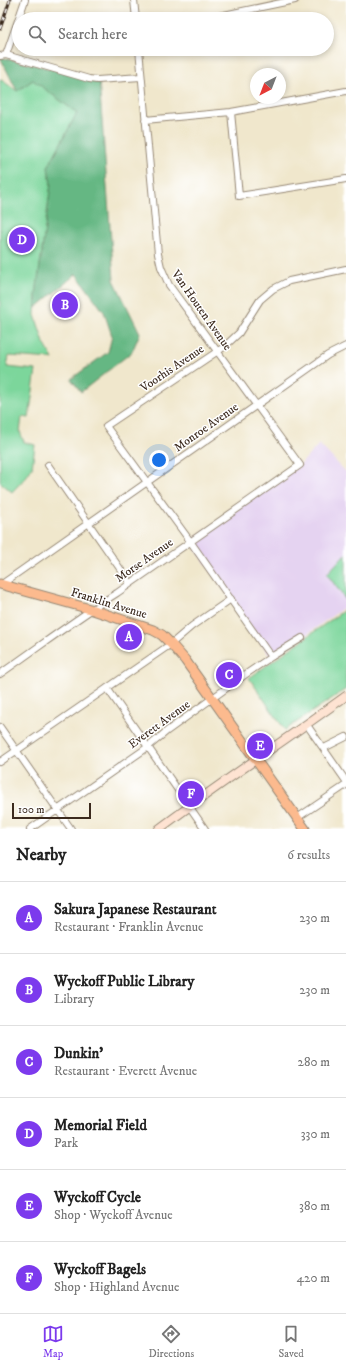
<!DOCTYPE html>
<meta charset="utf-8">
<style>
:root{--surface:#fff;--page:#f6f6f6;--text:#222;--muted:#767676;--line:#e0e0e0;--accent:#7c3aed}
body{margin:0;font-family:"IM FELL DW Pica",serif;background:var(--page);color:var(--text)}
.compass{position:absolute;left:250px;top:68px;width:36px;height:36px;border-radius:50%;background:var(--surface);box-shadow:0 2px 6px #0003;rotate:222deg}
.scale{position:absolute;left:12px;bottom:10px;width:79px;box-sizing:border-box;padding-left:4px;border:2px solid #3b2a1e;border-top:0;font-size:11px;line-height:14px;white-space:nowrap;color:#3b2a1e;-webkit-text-stroke:3px #fff;paint-order:stroke}
.you{position:absolute;left:159px;top:460px;width:14px;height:14px;margin:-10px;border:3px solid #fff;border-radius:50%;background:#1a73e8;box-shadow:0 0 0 6px #1a73e833}
.badge{display:grid;place-items:center;width:26px;height:26px;border-radius:50%;background:var(--accent);color:#fff;font-size:13px;font-weight:700}
.pin{position:absolute;translate:-50% -50%;border:2px solid #fff;box-shadow:0 1px 4px #0006}
.list{margin:0;padding:0;list-style:none}
h2{display:flex;justify-content:space-between;align-items:center;height:52px;margin:0;padding:0 16px;font-size:17px}
h2 small{font-size:13px;font-weight:400;color:var(--muted)}
.list li{display:grid;grid-template-columns:26px 1fr auto;gap:12px;align-items:center;box-sizing:border-box;height:72px;padding:0 16px;border-top:1px solid var(--line)}
.list b{display:block;font-size:15px;white-space:nowrap}
.list p{margin:0;font-size:13px;white-space:nowrap;color:var(--muted)}
.list em{font-size:13px;font-style:normal;color:var(--muted)}
.icon{flex:none;width:22px;height:22px;fill:none;stroke:currentColor;stroke-width:2;stroke-linecap:round;stroke-linejoin:round}
.map{position:relative;flex:none;width:346px;height:829px;overflow:hidden}
.search{position:absolute;background:var(--surface);box-shadow:0 2px 6px #0003;left:12px;right:12px;top:12px;height:44px;display:flex;align-items:center;gap:10px;box-sizing:border-box;padding:0 14px;border-radius:22px;color:var(--muted);font-size:15px}
.sheet{height:484px;background:var(--surface)}
nav{display:flex;justify-content:space-around;align-items:center;box-sizing:border-box;height:56px;border-top:1px solid var(--line);background:var(--surface);font-size:11px;color:var(--muted)}
nav a{display:grid;justify-items:center;gap:2px}
nav .on{color:var(--accent)}
.map>svg:first-child{display:block}
</style>
<div class="map">
<svg width="346" height="829" viewBox="0 0 346 829">
<rect width="100%" height="100%" fill="#fff"/>
<filter id="ink" filterUnits="userSpaceOnUse"><feTurbulence type="fractalNoise" baseFrequency=".025" numOctaves="2"/><feDisplacementMap in="SourceGraphic" scale="8" xChannelSelector="R" yChannelSelector="G"/><feConvolveMatrix kernelMatrix="1 2 1 2 8 2 1 2 1" color-interpolation-filters="sRGB"/></filter>
<filter id="wash" filterUnits="userSpaceOnUse"><feTurbulence type="fractalNoise" baseFrequency=".012" numOctaves="4" result="noise"/><feDisplacementMap in="SourceGraphic" scale="16" xChannelSelector="R" yChannelSelector="G"/><feGaussianBlur stdDeviation="0.9" result="paint"/><feColorMatrix in="noise" values="0 0 0 0 0 0 0 0 0 0 0 0 0 0 0 0 0 1.4 0 .05"/><feComposite in="paint" operator="in"/></filter>
<g filter="url(#wash)">
<rect width="100%" height="100%" fill="#f0e7cc"/>
<path fill="#e5d3f1" d="M319,444L346,472V553L327,574L346,600V606L302,638L271,657L190,541L300,465Z"/>
<path fill="#7cd69b" stroke="#5c805c" d="M0,79L17,91L33,80L77,113L48,167L51,184L36,295L35,315L44,343L53,359L9,356L7,367L36,370L29,418L22,417L20,432L24,442L35,445L32,468L26,477L12,492L0,482Z
M346,553V600L327,574Z
M346,609V689L285,730L249,678Z"/>
<path fill="#65b783" stroke="#507050" d="M0,57L99,80L114,280L140,333L132,352L81,392L71,379L108,352L112,336L104,312L76,274L36,308V295L51,184L48,167L77,113L33,80L17,91Z"/>
</g>
<g filter="url(#ink)">
<g fill="none" stroke-linecap="round" stroke-linejoin="round">
<g stroke="#968875" stroke-width="8">
<path id="street" d="M134,0L136,19
M205,19L295,0
M6,55L25,0
M0,56L6,55L89,79L97,80L141,77
M231,112L239,196L346,179
M145,120L231,112L346,91
M48,465L130,583
M2,584L328,355L346,346
M271,657L190,541L106,426L224,347L239,333L260,300L273,289L289,281L346,269
M0,674C39,647 77,618 117,593L300,465L169,285L161,267L158,254L139,49
M107,688L205,829
M307,725L346,781
M0,727L71,829
M324,748L346,737
M0,762L171,644L192,626L231,599
M297,818L346,785
M30,829L148,747L167,731L246,674L271,657L302,638"/>
</g>
<g stroke="#968875" stroke-width="10">
<path id="secondary" d="M159,829C220,783 284,741 346,696"/>
</g>
<g stroke="#968875" stroke-width="11">
<path id="primary" d="M0,584L90,609L153,630L162,635L171,644L185,660L305,829"/>
</g>
<use href="#street" stroke="#fff" stroke-width="6"/>
<use href="#secondary" stroke="#fee3d2" stroke-width="8"/>
<use href="#primary" stroke="#fcba8e" stroke-width="9"/>
<g stroke="#3b2a1e" stroke-width="3">
<path id="rail" d="M0,29L10,0"/>
</g>
<use href="#rail" stroke="#fff" stroke-width="1.5" stroke-dasharray="4.5" stroke-linecap="butt"/>
</g>
</g>
<g text-anchor="middle" stroke-width="3" stroke-linejoin="round" paint-order="stroke">
<g font-size="12" fill="#3b2a1e" stroke="#fff">
<text transform="translate(202 310) rotate(55)" y="4">Van Houten Avenue</text>
<text transform="translate(172 368) rotate(-34)" y="4">Voorhis Avenue</text>
<text transform="translate(206 427) rotate(-35)" y="4">Monroe Avenue</text>
<text transform="translate(144 560) rotate(-35)" y="4">Morse Avenue</text>
<text transform="translate(109 603) rotate(17)" y="4">Franklin Avenue</text>
<text transform="translate(159 724) rotate(-36)" y="4">Everett Avenue</text>
</g>
</g>
</svg>
<svg class="compass" viewBox="-18 -18 36 36"><path d="M0-13l5 13h-10z" fill="#e53935"/><path d="M0 13l5-13h-10z" fill="#767676"/></svg>
<div class="scale">100 m</div>
<div class="you"></div>
<div class="pin badge" style="left:129px;top:637px">A</div>
<div class="pin badge" style="left:65px;top:305px">B</div>
<div class="pin badge" style="left:229px;top:675px">C</div>
<div class="pin badge" style="left:22px;top:240px">D</div>
<div class="pin badge" style="left:260px;top:746px">E</div>
<div class="pin badge" style="left:191px;top:794px">F</div>
<div class="search"><svg class="icon" aria-label="search" viewBox="0 0 24 24"><circle cx="10" cy="10" r="6"/><path d="M15 15l6 6"/></svg>Search here</div>
</div>
<section class="sheet">
<h2>Nearby<small>6 results</small></h2>
<ul class="list">
<li><span class="badge">A</span><div><b>Sakura Japanese Restaurant</b><p>Restaurant · Franklin Avenue</p></div><em>230 m</em></li>
<li><span class="badge">B</span><div><b>Wyckoff Public Library</b><p>Library</p></div><em>230 m</em></li>
<li><span class="badge">C</span><div><b>Dunkin'</b><p>Restaurant · Everett Avenue</p></div><em>280 m</em></li>
<li><span class="badge">D</span><div><b>Memorial Field</b><p>Park</p></div><em>330 m</em></li>
<li><span class="badge">E</span><div><b>Wyckoff Cycle</b><p>Shop · Wyckoff Avenue</p></div><em>380 m</em></li>
<li><span class="badge">F</span><div><b>Wyckoff Bagels</b><p>Shop · Highland Avenue</p></div><em>420 m</em></li>
</ul>
</section>
<nav>
<a class="on"><svg class="icon" aria-label="map" viewBox="0 0 24 24"><path d="M3 6l6-2 6 2 6-2v14l-6 2-6-2-6 2zM9 4v14M15 6v14"/></svg>Map</a>
<a><svg class="icon" aria-label="directions" viewBox="0 0 24 24"><path d="M12 3l9 9-9 9-9-9zM9 14v-3h6M13 9l2 2-2 2"/></svg>Directions</a>
<a><svg class="icon" aria-label="saved" viewBox="0 0 24 24"><path d="M7 4h10v16l-5-4-5 4z"/></svg>Saved</a>
</nav>
